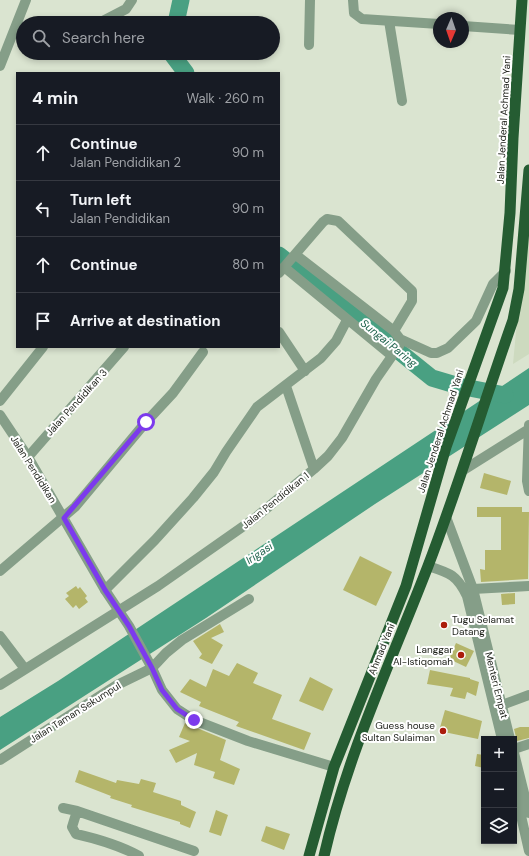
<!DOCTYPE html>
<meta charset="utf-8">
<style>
:root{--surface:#171b24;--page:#242831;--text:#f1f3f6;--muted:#9ea1a6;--line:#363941}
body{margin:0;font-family:"DM Sans",sans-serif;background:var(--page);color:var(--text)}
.controls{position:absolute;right:12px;bottom:12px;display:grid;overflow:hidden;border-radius:0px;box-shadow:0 2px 6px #0003}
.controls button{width:36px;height:36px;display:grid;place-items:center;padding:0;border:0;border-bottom:1px solid var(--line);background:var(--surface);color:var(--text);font:20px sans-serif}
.compass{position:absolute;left:433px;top:12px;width:36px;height:36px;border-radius:50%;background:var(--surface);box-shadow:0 2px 6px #0003;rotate:182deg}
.stop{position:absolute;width:12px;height:12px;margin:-9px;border:3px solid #7c3aed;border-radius:50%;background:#fff}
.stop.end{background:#7c3aed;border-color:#fff;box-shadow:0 1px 4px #0008}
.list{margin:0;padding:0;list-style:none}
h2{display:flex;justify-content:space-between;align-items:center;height:52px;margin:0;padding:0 16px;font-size:17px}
h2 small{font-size:13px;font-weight:400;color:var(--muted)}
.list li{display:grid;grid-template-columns:26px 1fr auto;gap:12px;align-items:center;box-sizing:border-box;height:56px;padding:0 16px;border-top:1px solid var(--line)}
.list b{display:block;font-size:15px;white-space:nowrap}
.list p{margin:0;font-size:13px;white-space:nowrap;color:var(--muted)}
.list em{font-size:13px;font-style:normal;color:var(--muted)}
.icon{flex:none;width:22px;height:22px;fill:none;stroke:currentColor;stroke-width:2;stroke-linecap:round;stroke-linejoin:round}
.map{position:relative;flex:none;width:529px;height:856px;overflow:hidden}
.search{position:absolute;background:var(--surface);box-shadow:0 2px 6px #0003;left:16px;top:16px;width:264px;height:44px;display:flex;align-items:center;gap:10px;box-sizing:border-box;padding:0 14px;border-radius:22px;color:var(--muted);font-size:15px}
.panel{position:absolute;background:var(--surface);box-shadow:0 2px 6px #0003;left:16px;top:72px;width:264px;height:276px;border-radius:0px}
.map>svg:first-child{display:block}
</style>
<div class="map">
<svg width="529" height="856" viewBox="0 0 529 856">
<rect width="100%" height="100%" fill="#dae4d0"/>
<path fill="#cddabf" d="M529,193V354L513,364Z"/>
<path fill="#49a082" d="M529,368V405L375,504L206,618L0,750V717L58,681Z"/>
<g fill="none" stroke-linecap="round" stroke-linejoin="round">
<path stroke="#49a082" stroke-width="17" d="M176,23L181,0
M171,53L186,73
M279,255L432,378L459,386L505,395"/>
</g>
<path fill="#b4b56a" d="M484,473L511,481L507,495L480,488Z
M477,507H522V512H529L528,579L481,582L480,569L485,570V550H501V517H477Z
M360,556L392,572L376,606L343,590Z
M76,586L78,589L80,587L87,596L85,598L88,602L79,609L76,605L73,608L65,599L69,596L66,593Z
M515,593V604L502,605L501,594Z
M220,624L224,632L211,638L223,645L212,664L199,658L202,654L193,641Z
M456,643L474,651L466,667L449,659Z
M237,663L258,673L253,683L282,695L272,719L311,733L304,750L236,726L239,722L199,706L201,702L180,692L190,679L206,687L213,669L229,676Z
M430,670L470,678V679L479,682L476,696L467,692L465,699L450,696L453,688L427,684Z
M310,677L333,689L323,711L299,701Z
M445,710L482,721L478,739L439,731Z
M185,723L226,740L220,760L240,769L234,785L213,778L215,772L194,765L197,753L176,763L169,750L190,741L179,737Z
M520,727H529V738L517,741L514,729Z
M477,754L484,755V768L475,766Z
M79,770L116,783L117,780L139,784L141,779L156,783L153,792L181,801V805L196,812L190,828L180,824V822L131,807L132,805L110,798L111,796L75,782Z
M216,810L228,815L221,836L209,832Z
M266,826L290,834L284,850L261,841Z"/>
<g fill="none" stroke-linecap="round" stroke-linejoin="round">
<path stroke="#859e88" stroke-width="10" d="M353,0L354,13L362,19L439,24
M389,21L402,101
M99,23L126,9L132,0
M463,26L520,30
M309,45L310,0
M296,255L394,331
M284,267L392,356
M279,273L323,222L327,219L338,221L412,291V301L394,331L400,339
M279,332L305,371
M286,386L314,469
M0,401L43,347
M529,425L527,481L529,491
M28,457L124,347
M462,471L529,429
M0,571L75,507L146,422L173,393L203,352
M473,589L529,586
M105,590L155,540L193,498L214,472L226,452L257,407L321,358L336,341L347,320
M0,636L25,669
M0,685L158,586L255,518L314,469L328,456L342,438L376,379L399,346L400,339L431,353H437L448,348L476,321L493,284L506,271
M502,705L529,695
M514,749L529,744
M0,760L117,685L152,668L166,653L182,640L249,599
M63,808L77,811L194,851
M77,811L72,827L76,834C98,839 119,845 139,856"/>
<path stroke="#859e88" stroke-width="10" d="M0,66L26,0
M0,415L28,457L105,590L129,626L152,668L162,690L177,709L194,720L248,741L334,767
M446,517L473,589L510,739
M428,566C450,573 457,575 467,596L502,739
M514,753L529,813
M514,785L529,851"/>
<path stroke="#255c32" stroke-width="11" d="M309,856L334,767L406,586L446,447L503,288L510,213L513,138L522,0
M324,856C347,755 391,662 428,566C459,485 484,402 513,320L519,289L529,170"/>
</g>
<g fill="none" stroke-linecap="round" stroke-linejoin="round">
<path stroke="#7c3aed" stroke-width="5" d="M146,422L64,518L105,590L129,626L152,668L162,690L177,709L194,720"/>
</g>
<g fill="#ab1b0b" stroke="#fff" stroke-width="1.5">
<circle cx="444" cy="625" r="4"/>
<circle cx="461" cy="655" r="4"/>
<circle cx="443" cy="731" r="4"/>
</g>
<g text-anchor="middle" stroke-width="4" stroke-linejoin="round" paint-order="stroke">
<g font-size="10" fill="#1d2019" stroke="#fff">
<text transform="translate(503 120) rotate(-87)" y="4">Jalan Jenderal Achmad Yani</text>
<text transform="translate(76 402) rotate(-48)" y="4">Jalan Pendidikan 3</text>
<text transform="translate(440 431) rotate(-72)" y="4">Jalan Jenderal Achmad Yani</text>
<text transform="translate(34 469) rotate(58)" y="4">Jalan Pendidikan</text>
<text transform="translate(275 500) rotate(-39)" y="4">Jalan Pendidikan 1</text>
<text transform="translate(381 649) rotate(-68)" y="4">Ahmad Yani</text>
<text transform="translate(497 685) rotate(76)" y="4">Menteri Empat</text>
<text transform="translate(75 712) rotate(-32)" y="4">Jalan Taman Sekumpul</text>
</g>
<g font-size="10" fill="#1d2019" stroke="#fff" text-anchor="end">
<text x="452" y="623" text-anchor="start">Tugu Selamat<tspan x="452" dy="12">Datang</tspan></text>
<text x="453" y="653">Langgar<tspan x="453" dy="12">Al-Istiqomah</tspan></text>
<text x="435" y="729">Guess house<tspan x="435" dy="12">Sultan Sulaiman</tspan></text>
</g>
<g font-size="11" font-style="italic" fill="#21644e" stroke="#fff">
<text transform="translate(389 343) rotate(39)" y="4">Sungai Paring</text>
<text transform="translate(259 553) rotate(-34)" y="4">Irigasi</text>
</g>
</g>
</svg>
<div class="controls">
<button>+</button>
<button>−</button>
<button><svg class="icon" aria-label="layers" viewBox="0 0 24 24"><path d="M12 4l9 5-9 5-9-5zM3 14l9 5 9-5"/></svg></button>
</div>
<svg class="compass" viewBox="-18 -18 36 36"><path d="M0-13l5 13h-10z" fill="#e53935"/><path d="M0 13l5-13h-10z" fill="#9ea1a6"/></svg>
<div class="stop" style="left:146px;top:422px"></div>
<div class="stop end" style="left:194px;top:720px"></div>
<div class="search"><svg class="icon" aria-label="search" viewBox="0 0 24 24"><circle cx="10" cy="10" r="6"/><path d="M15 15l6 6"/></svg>Search here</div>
<section class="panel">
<h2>4 min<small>Walk · 260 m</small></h2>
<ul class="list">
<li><svg class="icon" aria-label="ahead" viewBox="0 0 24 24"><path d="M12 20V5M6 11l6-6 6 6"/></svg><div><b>Continue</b><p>Jalan Pendidikan 2</p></div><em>90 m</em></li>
<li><svg class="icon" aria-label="left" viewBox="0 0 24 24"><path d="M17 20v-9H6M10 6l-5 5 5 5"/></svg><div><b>Turn left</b><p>Jalan Pendidikan</p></div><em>90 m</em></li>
<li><svg class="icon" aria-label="ahead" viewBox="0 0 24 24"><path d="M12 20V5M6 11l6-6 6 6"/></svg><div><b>Continue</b></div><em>80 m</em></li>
<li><svg class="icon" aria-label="arrive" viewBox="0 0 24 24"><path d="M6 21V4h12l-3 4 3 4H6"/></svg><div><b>Arrive at destination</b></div></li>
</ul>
</section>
</div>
